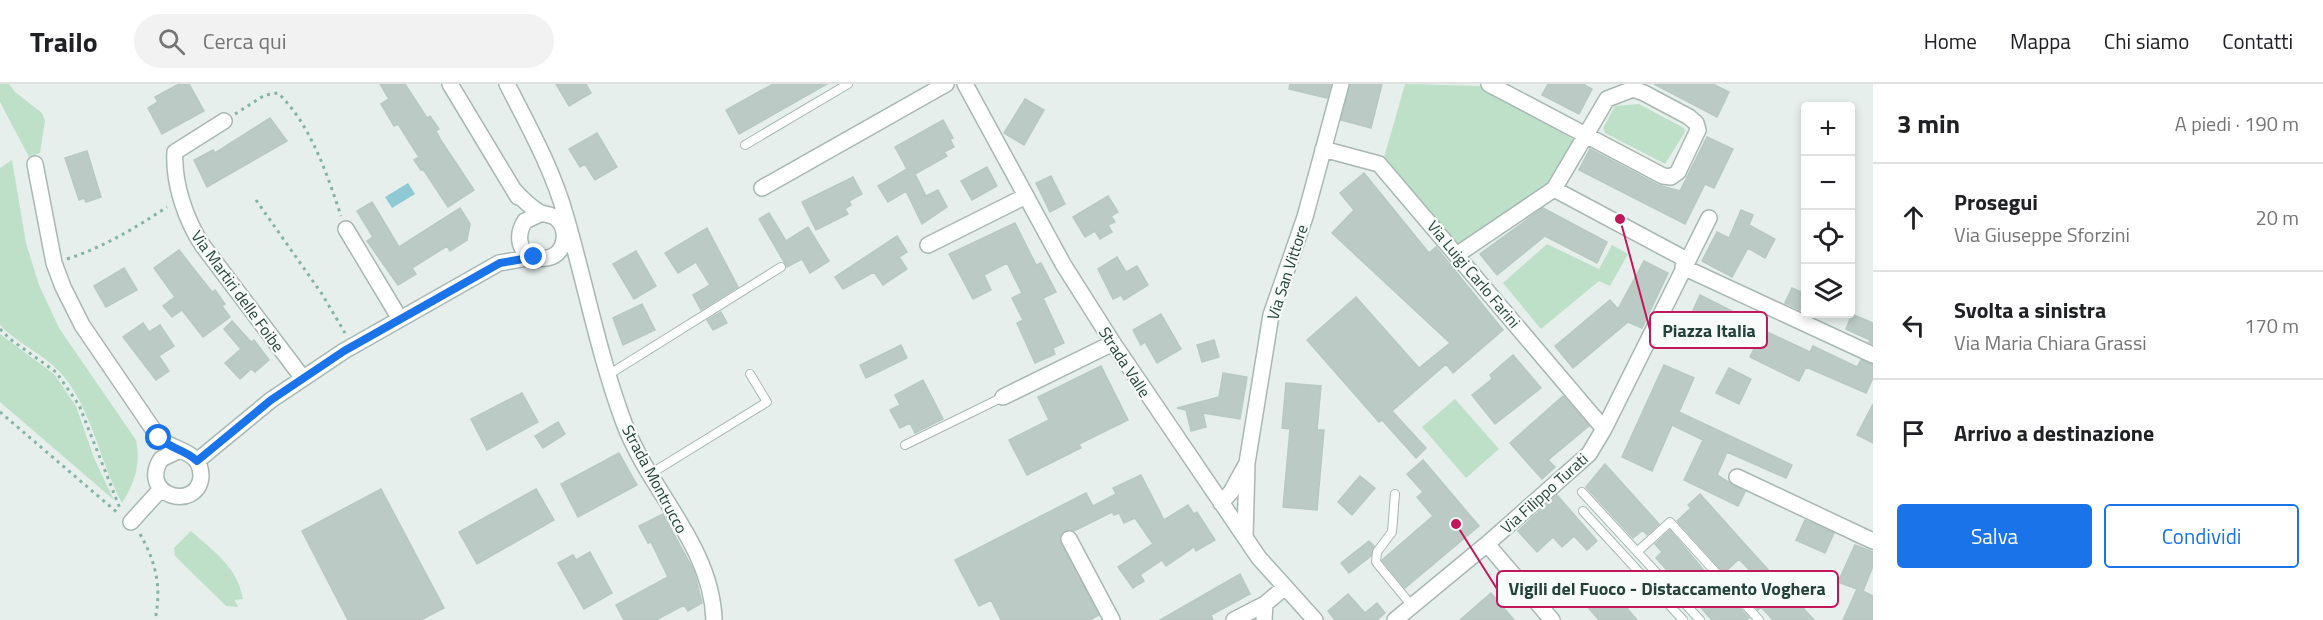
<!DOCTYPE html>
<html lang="it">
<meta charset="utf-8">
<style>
:root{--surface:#fff;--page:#f2f2f2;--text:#202124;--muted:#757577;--line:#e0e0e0;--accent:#1a73e8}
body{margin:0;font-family:"Titillium Web",sans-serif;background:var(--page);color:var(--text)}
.controls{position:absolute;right:18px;top:18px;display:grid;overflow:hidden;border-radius:6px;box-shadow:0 3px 9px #0003}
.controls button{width:54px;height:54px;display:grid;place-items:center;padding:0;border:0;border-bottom:2px solid var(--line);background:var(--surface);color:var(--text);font:30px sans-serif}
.stop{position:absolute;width:18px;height:18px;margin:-14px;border:4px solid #1a73e8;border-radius:50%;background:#fff}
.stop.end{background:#1a73e8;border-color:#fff;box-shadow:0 2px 6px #0008}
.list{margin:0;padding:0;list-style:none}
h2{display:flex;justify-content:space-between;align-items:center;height:78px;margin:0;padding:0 24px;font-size:26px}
h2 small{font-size:20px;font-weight:400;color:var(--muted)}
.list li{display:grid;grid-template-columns:39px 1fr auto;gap:18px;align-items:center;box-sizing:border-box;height:108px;padding:0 24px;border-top:2px solid var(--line)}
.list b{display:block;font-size:22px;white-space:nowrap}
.list p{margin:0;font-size:20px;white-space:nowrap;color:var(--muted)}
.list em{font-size:20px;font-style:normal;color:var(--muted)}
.actions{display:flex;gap:12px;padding:18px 24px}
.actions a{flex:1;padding:14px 0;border:2px solid var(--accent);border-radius:6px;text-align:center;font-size:21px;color:var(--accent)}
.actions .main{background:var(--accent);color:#fff}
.icon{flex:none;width:33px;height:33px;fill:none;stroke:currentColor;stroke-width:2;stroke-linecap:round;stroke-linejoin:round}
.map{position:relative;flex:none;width:1873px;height:536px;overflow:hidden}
header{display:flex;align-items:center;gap:36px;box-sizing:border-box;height:84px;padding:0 30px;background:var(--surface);border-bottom:2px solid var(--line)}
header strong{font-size:28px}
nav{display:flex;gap:33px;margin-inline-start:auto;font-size:21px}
.search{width:420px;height:54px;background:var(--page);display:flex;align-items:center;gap:15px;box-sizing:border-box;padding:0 21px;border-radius:33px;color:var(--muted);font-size:22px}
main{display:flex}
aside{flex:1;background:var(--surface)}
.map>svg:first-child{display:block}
</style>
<header>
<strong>Trailo</strong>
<div class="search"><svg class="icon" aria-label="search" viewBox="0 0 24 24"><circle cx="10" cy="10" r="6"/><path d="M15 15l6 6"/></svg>Cerca qui</div>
<nav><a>Home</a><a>Mappa</a><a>Chi siamo</a><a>Contatti</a></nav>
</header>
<main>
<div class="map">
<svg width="1873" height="536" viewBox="0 0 1873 536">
<rect width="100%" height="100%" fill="#e6efeb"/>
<path fill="#bfe0c8" d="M0,0H9L15,8L42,29L45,37L40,69L29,73L0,18Z
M1405,0L1483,2L1574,56L1575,62L1551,103L1457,162L1383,77Z
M1639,20L1684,44L1685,48L1665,80L1605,49L1603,44L1615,22Z
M12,76L26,159L39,201L59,244L136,356C141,379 135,399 122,419C99,377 91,320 58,286C41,269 17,259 0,241V84Z
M1547,160L1599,185L1612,161L1628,170L1610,202L1599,197L1541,245L1503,199Z
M0,250L54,290L76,322L94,374L114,416L0,318Z
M1455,315L1499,365L1466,394L1422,343Z
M191,447C214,468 237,482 243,515L235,516L238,523L226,522L175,472L174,464Z"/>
<path fill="#8ec9d4" d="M408,99L415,110L392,124L385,113Z"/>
<path fill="#bbcac4" stroke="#b8c9c2" stroke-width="1.5" d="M179,0H189L204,27L162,50L148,24L158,18L155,13Z
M380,0H405L427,34L430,32L439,45L436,47L442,58L474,106L448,123L423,85L421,86L414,76L419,73L398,40L394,42L381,20L389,15Z
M556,0H586L591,9L569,22Z
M773,0H827L739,50L726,26Z
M1290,0H1331L1327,14L1289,5Z
M1350,0H1382L1371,44L1341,36Z
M1548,0H1583L1592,5L1579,30L1542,11Z
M1654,0H1713L1729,8L1717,33Z
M1025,15L1044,26L1024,61L1004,49Z
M270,34L287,57L207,103L194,76L213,66L215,69Z
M943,36L953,54L950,55L954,63L944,68L947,72L915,90L926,112L938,106L947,123L922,140L906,107L888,118L878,102L907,85L895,63Z
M597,49L617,83L595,96L585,80L580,83L569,65Z
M1707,53L1733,65L1714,104L1705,100L1685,140L1579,86L1590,65L1658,101L1680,107Z
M87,67L101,113L86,118L84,114L79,116L65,74Z
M987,83L997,102L972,116L961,97Z
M1364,89L1429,169L1436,163L1503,246L1453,289L1446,280L1392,327L1426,364L1416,374L1382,336L1379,338L1307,256L1356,213L1419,284L1450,259L1332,149L1354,126L1340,109Z
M1051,92L1065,120L1050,128L1036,99Z
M853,93L862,110L849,117L851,121L845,125L848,130L816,146L802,118Z
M1108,112L1118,128L1111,132L1115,138L1108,141L1112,148L1100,155L1095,147L1085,153L1073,133Z
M372,118L399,163L460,124L470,140L467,156L450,167L447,162L412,184L416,190L398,201L367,157L373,153L357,127Z
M1543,124L1607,158L1597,179L1545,152L1497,191L1480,170Z
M1741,126L1753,131L1749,141L1775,155L1765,174L1748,164L1732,193L1702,177L1717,148L1729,154Z
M769,129L786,157L808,143L829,177L810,189L802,175L787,183L759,135Z
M1015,139L1036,181L1041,179L1056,208L1043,214L1064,259L1053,264L1055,270L1035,279L1017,239L1023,236L1012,214L1022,209L1007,179L984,191L991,206L973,215L949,170Z
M707,144L738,203L701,226L693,211L710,201L696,178L678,189L665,169Z
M897,152L907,168L899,173L907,185L883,201L874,188L843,205L835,193Z
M179,166L212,208L215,206L225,220L222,222L230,233L203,253L182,226L172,233L163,222L175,213L154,184Z
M636,167L656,202L634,215L613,180Z
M1117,173L1126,188L1137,182L1148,201L1124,216L1121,211L1113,215L1098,185Z
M1644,177L1668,189L1642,244L1628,238L1573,284L1555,262L1610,216L1618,225Z
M124,184L137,206L106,223L94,202Z
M1792,204L1806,210L1800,226L1785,219Z
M1700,211L1736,229L1723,257L1687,240Z
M642,220L655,246L623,261L613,234Z
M721,228L727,239L713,246L707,236Z
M1161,230L1181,265L1157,279L1145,258L1141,261L1133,246Z
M1852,230L1873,239V260L1869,258L1870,256L1846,245Z
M232,237L251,258L254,256L269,276L255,288L251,285L240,295L225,279L241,265L224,245Z
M143,239L149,248L160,241L174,262L159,272L169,287L156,296L123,253Z
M1763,246L1810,268L1813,262L1857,283L1861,276L1873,281V294L1866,309L1806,283L1799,297L1750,273Z
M1214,256L1219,273L1202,278L1197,261Z
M901,261L907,274L866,294L860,281Z
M1513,271L1541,304L1495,340L1472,311L1492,295L1490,291Z
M1664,281L1694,294L1679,328L1792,381L1786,394L1727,368L1717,391L1745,408L1738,422L1684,396L1703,356L1672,341L1652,387L1622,373Z
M1101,282L1128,336L1079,360L1081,364L1027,391L1009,356L1049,336L1038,313Z
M1729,284L1751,295L1739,320L1716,309Z
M1223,289L1247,293L1240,335L1203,329L1206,343L1191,347L1186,326L1177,324L1219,313Z
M923,296L943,335L915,349L910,339L900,344L890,326L900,321L895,311Z
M1286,299L1321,302L1317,346H1324L1317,426L1283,423L1290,345L1282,344Z
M522,309L538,338L487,366L471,335Z
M1563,312L1589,342L1548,376L1555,383L1542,395L1510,359Z
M1873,320V359L1857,351Z
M558,338L565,350L543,364L535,352Z
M619,369L637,401L578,433L561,400Z
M1423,376L1479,442L1405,504L1382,476L1433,432L1417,413L1423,408L1407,390Z
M1605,380L1659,440L1647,451L1643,446L1633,454L1586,403Z
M1141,391L1164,436L1188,421L1194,430L1197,428L1215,456L1196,467L1194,463L1166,482L1162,476L1140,491L1144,497L1133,504L1118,483L1153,460L1135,434L1124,439L1119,429L1114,431L1112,428L1074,447L1065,446L1059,454L1099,531L1090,536H1001L991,516L979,522L955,476L1086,409L1093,422L1116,410L1113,404Z
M1360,392L1375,404L1352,431L1338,418Z
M381,405L444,524L421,536H348L302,447Z
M536,405L554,436L477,480L459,448Z
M1700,410L1752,468L1814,536H1773L1761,523L1758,526L1744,511L1758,498L1757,494L1739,475L1724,489L1677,437L1691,424L1688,421Z
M1557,411L1597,457L1587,466L1574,452L1562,463L1553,453L1537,468L1518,447Z
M663,430L694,487L702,519L688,527L684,521L656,536H624L616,521L668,493L651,458L648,459L639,442Z
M1805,436L1834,449L1825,469L1796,456Z
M1670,446L1733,521L1735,519L1749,534L1746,536H1712L1656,474L1662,468L1655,460Z
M1369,457L1374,462L1371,472L1349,489L1341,479Z
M1855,461L1873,468V482L1863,507L1873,512V536H1843L1857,505L1838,498Z
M590,468L612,509L584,525L558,479L573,471L576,476Z
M1240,490L1250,510L1211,531L1213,536H1160Z
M1608,502L1637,536H1599L1586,521Z
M1491,509L1514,536H1460Z
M1348,510L1365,529L1377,519L1385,529L1377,536H1335L1328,527Z"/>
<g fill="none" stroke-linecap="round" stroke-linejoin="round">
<g stroke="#a8b8b2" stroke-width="10">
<path id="service" d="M745,61L848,0
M608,291L781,183
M905,361L1003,313
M650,390L767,318L750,290
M1582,408L1700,536
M1395,410L1392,448L1377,468L1376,478L1412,522
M1583,427L1683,536
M1637,468L1670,438L1759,536"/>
</g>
<g stroke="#a8b8b2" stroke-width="18">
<path id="minor" d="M450,0L518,113
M507,0C529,43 553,86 566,133C586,202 599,272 624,339C649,406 712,462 714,536
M965,0L1063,180L1113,259L1259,474L1315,536
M224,37L175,68C173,99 186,137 203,162L302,293
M1323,65L1379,80L1604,345
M35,80L54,179L63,203L82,241L159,354C170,364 187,366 195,375C200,380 201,386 201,393C197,428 138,412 161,375L178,367
M762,104L946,0
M1554,105L1687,176
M514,106C521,114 529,122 539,128C544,131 551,130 556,134C569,145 566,167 551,173C545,175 539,175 532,173C517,166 517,149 525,137L542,129
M346,145L400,235
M928,161L1026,112
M1458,170L1554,105L1607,15L1633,5L1644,9L1689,33L1696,39L1698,46L1678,88L1671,93L1663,92L1489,0
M1683,183L1873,271
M1003,313L1113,259
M197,377L271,316L344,267L499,179L533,173
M1247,379L1271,231L1305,133L1341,0
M1737,393L1873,457
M1221,419L1231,408L1247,379L1245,453
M131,438L161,405
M1069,455L1112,536
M1487,460L1552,536
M1234,536L1265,520
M1264,536L1265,520L1285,503
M1395,536L1487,460L1589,370L1604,345L1709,134"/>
</g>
<path stroke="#86b3a5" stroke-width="3" stroke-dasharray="3 4.5" stroke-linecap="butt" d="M235,30L265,11L278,9C311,41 327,90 341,132
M256,116L322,210L345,249
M67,175C104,163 135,144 167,123
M0,245L10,255L56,288L79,321L121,427
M0,328L119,430
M140,450C156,478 162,504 155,536"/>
<use href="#service" stroke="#fff" stroke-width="8"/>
<use href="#minor" stroke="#fff" stroke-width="15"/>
</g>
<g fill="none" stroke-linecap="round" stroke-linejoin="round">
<path stroke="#1a73e8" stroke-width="8" d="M159,354C171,365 186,366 197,377L271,316L344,267L500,179L534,173"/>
</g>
<g text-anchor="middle" stroke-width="4.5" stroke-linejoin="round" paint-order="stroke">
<g font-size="16" fill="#24423a" stroke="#f7fbf9">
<text transform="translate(1287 188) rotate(-72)" y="6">Via San Vittore</text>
<text transform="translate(1474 190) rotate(50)" y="6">Via Luigi Carlo Farini</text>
<text transform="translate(238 207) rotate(54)" y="6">Via Martiri delle Foibe</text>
<text transform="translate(1125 278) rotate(57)" y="6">Strada Valle</text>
<text transform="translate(655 395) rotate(62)" y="6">Strada Montrucco</text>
<text transform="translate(1544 409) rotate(-42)" y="6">Via Filippo Turati</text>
</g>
</g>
<path fill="none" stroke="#c2185b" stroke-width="2" d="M1620 135L1650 246M1456 440L1497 505"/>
<g fill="#c2185b" stroke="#f7fbf9" stroke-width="2">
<circle cx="1620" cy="135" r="6"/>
<circle cx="1456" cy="440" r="6"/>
</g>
<g fill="#f7fbf9" stroke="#c2185b" stroke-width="2">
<rect x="1650" y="228" width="117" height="36" rx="6"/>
<rect x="1497" y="487" width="341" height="36" rx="6"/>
</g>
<g font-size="18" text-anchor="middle" font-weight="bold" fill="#24423a">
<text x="1709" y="253">Piazza Italia</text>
<text x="1667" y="511">Vigili del Fuoco - Distaccamento Voghera</text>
</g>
</svg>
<div class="controls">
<button>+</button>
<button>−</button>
<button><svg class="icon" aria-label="locate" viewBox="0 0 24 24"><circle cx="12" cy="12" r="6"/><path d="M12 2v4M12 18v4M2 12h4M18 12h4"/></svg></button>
<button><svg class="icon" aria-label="layers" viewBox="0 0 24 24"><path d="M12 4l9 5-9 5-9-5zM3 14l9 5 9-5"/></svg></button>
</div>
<div class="stop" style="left:159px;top:354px"></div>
<div class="stop end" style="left:534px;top:173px"></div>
</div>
<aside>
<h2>3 min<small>A piedi · 190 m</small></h2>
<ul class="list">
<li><svg class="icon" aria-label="ahead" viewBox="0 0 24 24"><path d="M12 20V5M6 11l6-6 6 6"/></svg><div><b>Prosegui</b><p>Via Giuseppe Sforzini</p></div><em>20 m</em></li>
<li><svg class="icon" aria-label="left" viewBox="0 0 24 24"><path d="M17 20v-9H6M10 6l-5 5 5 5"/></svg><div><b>Svolta a sinistra</b><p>Via Maria Chiara Grassi</p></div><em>170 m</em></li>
<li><svg class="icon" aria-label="arrive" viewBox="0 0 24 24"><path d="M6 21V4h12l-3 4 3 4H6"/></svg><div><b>Arrivo a destinazione</b></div></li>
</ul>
<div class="actions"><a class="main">Salva</a><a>Condividi</a></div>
</aside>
</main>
